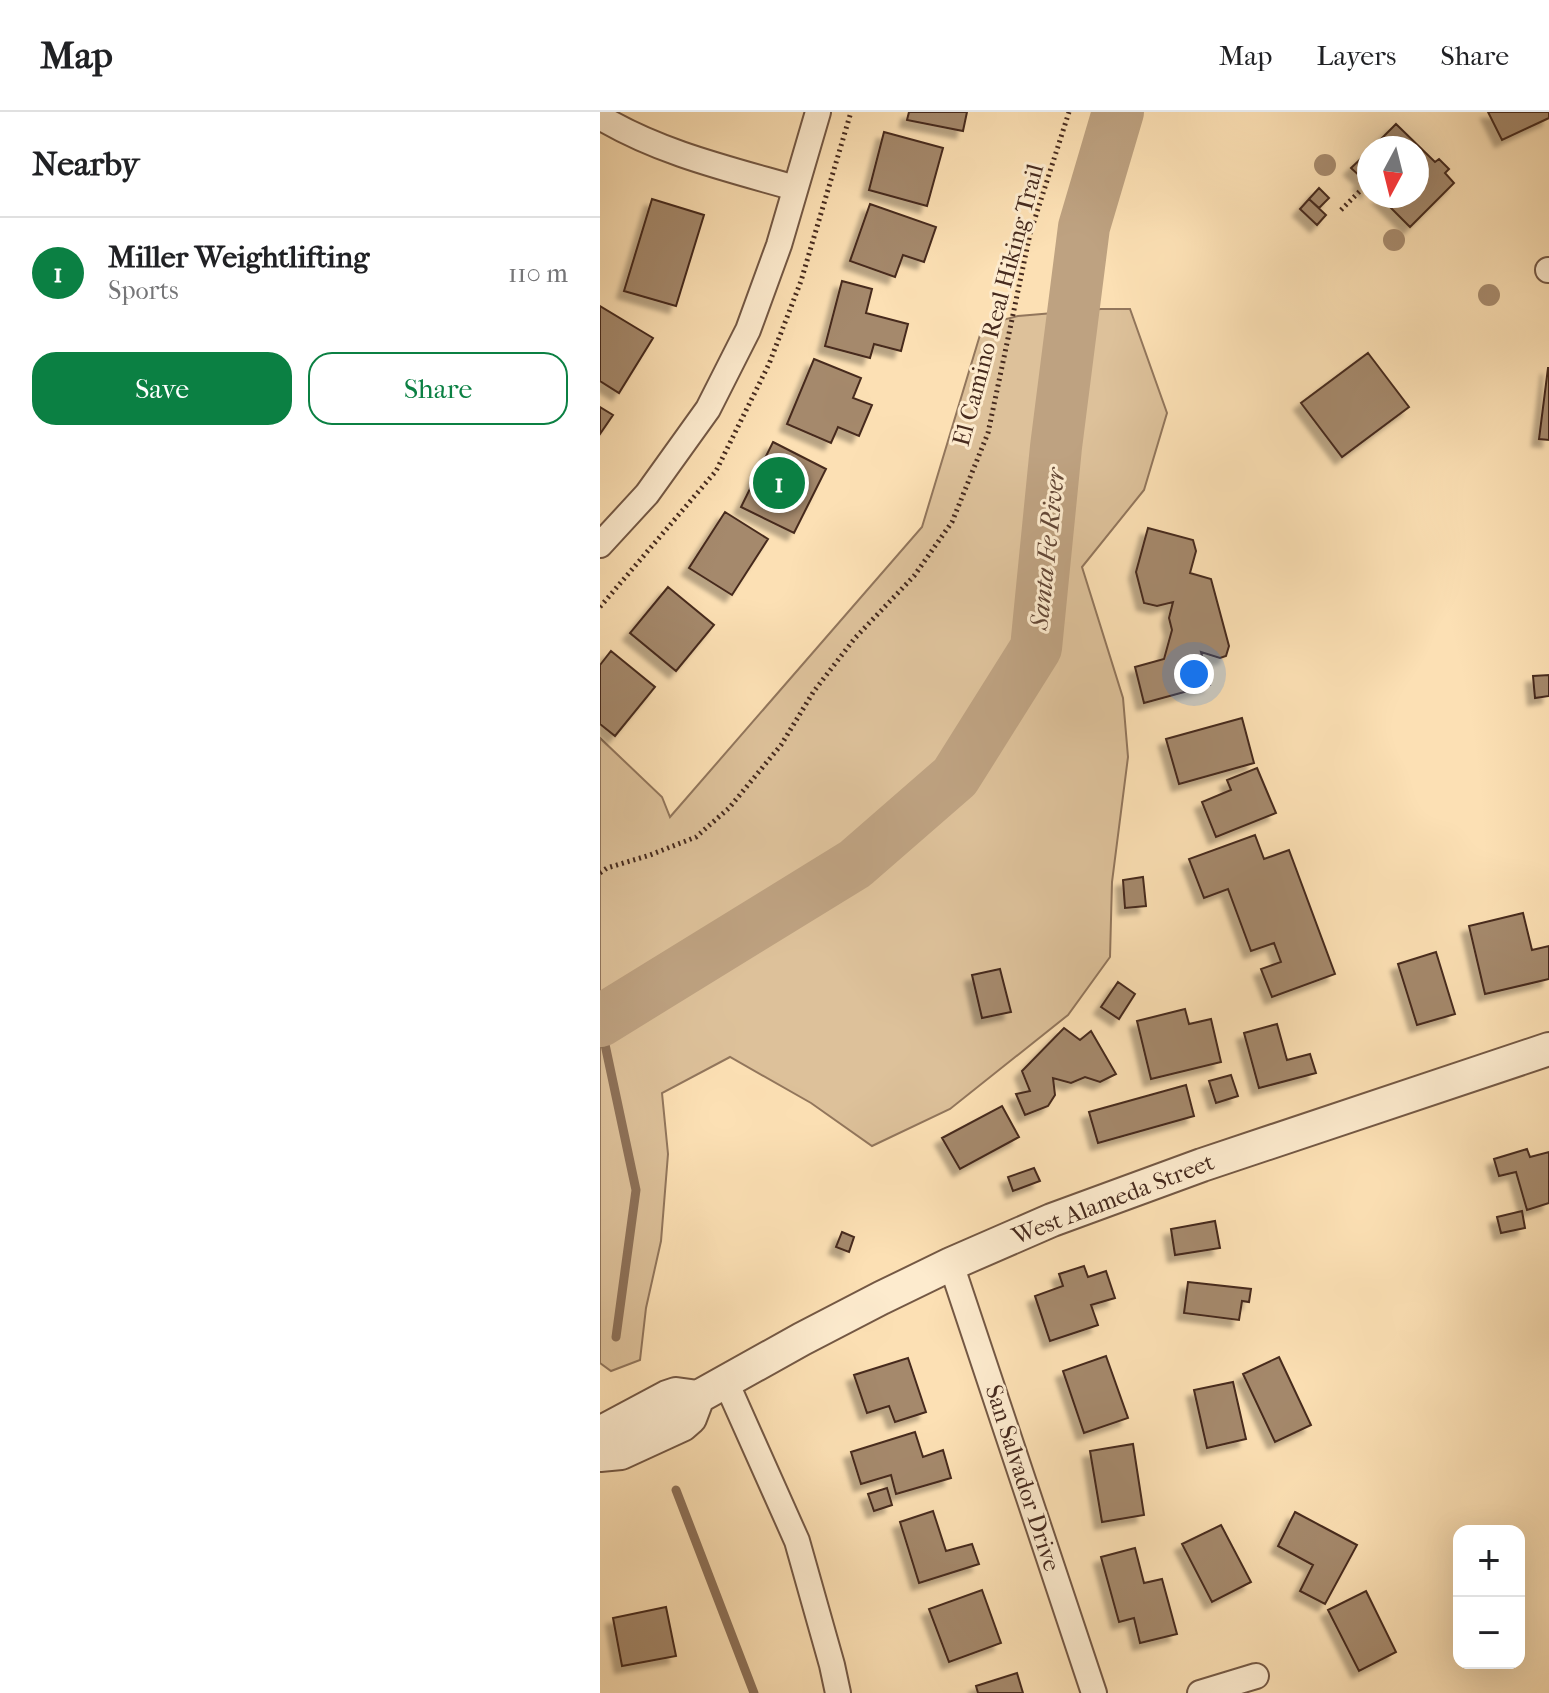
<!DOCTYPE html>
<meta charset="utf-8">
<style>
:root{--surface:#fff;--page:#f2f2f2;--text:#202124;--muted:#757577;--line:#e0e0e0;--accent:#0b8043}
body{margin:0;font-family:"IM FELL French Canon",serif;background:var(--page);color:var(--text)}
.controls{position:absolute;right:24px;bottom:24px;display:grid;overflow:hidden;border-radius:16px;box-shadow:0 8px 32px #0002}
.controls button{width:72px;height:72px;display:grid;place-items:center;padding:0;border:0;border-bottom:2px solid var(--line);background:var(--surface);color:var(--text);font:40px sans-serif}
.compass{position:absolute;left:757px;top:24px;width:72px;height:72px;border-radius:50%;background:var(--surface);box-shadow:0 8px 32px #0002;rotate:187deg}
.you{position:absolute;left:594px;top:562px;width:28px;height:28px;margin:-20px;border:6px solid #fff;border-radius:50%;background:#1a73e8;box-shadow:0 0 0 12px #1a73e833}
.badge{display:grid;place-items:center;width:52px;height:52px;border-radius:50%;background:var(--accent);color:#fff;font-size:26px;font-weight:700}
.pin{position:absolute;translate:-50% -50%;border:4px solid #fff;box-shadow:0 2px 8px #0006}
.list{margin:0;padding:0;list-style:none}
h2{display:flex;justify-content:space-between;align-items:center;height:104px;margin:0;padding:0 32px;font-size:34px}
h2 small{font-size:26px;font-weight:400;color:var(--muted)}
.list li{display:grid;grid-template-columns:52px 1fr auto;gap:24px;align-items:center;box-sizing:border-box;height:112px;padding:0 32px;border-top:2px solid var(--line)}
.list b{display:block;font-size:30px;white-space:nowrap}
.list p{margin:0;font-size:26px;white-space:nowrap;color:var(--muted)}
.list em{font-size:26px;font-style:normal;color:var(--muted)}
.actions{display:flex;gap:16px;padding:24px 32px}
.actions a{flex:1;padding:18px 0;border:2px solid var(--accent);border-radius:24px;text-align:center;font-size:28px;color:var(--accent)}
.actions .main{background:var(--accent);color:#fff}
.map{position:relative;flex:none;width:949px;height:1581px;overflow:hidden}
header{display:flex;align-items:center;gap:48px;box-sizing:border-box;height:112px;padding:0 40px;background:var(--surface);border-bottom:2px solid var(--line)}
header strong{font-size:38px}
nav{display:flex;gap:44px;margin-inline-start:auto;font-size:28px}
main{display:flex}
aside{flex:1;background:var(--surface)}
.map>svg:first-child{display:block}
</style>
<header>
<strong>Map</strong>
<nav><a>Map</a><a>Layers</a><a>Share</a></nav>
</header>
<main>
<aside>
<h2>Nearby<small></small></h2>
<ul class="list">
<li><span class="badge">1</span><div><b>Miller Weightlifting</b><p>Sports</p></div><em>110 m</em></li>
</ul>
<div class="actions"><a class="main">Save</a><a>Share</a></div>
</aside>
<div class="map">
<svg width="949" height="1581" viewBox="0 0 949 1581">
<defs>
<filter id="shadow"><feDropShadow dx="-7" dy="7" stdDeviation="2" flood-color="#0004"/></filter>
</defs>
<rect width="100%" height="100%" fill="#fce0b4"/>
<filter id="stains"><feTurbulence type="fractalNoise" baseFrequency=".0025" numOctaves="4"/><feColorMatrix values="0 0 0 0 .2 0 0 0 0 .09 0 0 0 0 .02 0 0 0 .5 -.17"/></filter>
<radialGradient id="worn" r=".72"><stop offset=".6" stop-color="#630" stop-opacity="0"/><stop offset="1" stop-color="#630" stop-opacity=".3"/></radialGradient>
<path fill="#ddc19a" stroke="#92765c" stroke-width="2" d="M501,197H530L567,301L544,378L482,455L523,586L528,645L512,770L510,845L468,903L350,997L272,1034L211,991L130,945L62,981L68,1042L61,1129L46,1196L40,1248L11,1259L0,1251V626L62,685L70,705L322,415L383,213L418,204Z"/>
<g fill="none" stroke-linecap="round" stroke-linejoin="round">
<path stroke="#8e7259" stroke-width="9" d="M0,909L36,1078L16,1225
M76,1378L154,1581"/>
<path stroke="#bea281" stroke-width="52" d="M0,909L255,752L355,665L436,536L456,335L484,115L518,0"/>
</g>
<path fill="#a5896c" stroke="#462a1e" stroke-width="2" filter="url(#shadow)" d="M309,0H367L363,19L307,8Z
M888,0H949V6L902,28Z
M796,12L835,50L839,47L849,57L845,61L854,71L810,115L779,84H817V36H772Z
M284,20L343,36L327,94L269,78Z
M769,39V77L768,79L760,71L763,67L751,56Z
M719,76L729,86L719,96L709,87Z
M52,87L104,103L76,194L24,179Z
M709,87L726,103L717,113L700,97Z
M270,92L336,115L324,150L303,143L295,165L250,149Z
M242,169L272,177L266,201L308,212L301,239L274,232L270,246L225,234Z
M0,194L53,226L19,281L0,269Z
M768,241L809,295L742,345L701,291Z
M214,247L261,266L253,286L272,293L259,324L238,315L231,331L187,312Z
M948,256H949V328L939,327Z
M0,295L13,303L0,322Z
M173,330L226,357L194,421L141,395Z
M125,400L168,427L132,483L89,456Z
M548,416L593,428L596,439L590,461L611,467L629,534L626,544L620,546L601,540L610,573L544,591L535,555L564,547L572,518L569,506L573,490L557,494L544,491L536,460Z
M68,475L114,513L76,559L30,521Z
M11,539L55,575L15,624L0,612V553Z
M949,563V584L935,586L933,564Z
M642,606L654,651L579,672L566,627Z
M657,656L676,701L616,725L602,690L631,678L627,668Z
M655,723L664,747L689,738L735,862L672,885L661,857L681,850L674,831L651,839L628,777L604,786L589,747Z
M543,765L546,794L525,796L523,768Z
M923,801L932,838L949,834V867L885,882L869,814Z
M836,840L855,902L817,913L798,852Z
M400,857L411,900L382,906L372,863Z
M518,870L535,882L519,907L501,895Z
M585,897L589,912L611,907L621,950L551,967L537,909Z
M677,912L687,948L710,942L716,961L659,976L644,921Z
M464,916L480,928L491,919L516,962L500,970L485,965L471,971L453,966L455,983L448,994L425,1003L416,982L430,979L422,959Z
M631,963L638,984L616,991L609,969Z
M586,973L594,1004L498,1031L489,1000Z
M402,994L419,1025L360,1057L342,1026Z
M927,1037L930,1045L949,1040V1091L927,1098L916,1060L899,1064L894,1047Z
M434,1056L440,1069L413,1079L408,1065Z
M922,1099L925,1116L901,1121L897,1105Z
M615,1109L620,1136L575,1143L571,1117Z
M242,1120L254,1125L249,1140L236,1135Z
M484,1154L488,1165L506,1159L515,1186L491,1193L498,1213L450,1229L435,1184L463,1174L459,1162Z
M588,1170L651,1177L649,1190L642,1189L639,1208L584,1201Z
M506,1244L528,1306L484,1321L463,1259Z
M679,1245L711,1313L675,1330L643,1262Z
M308,1246L326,1300L295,1310L289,1294L267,1301L254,1263Z
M633,1270L646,1327L607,1336L594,1278Z
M315,1320L323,1345L343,1338L351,1366L296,1382L291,1363L261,1372L251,1340Z
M533,1332L544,1403L502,1410L490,1339Z
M287,1376L292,1393L274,1399L268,1382Z
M333,1399L346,1439L372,1432L379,1452L319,1471L300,1410Z
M695,1400L757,1433L725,1492L700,1479L713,1453L678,1434Z
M621,1413L651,1470L612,1490L582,1432Z
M535,1436L544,1471L562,1467L577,1522L540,1531L534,1506L519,1510L501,1445Z
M382,1478L401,1531L349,1550L329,1497Z
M766,1479L796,1540L759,1559L728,1498Z
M66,1495L76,1544L22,1554L13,1506Z
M417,1561L423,1581H378L376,1574Z"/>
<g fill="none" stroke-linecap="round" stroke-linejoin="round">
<g stroke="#745844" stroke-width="28">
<path id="minor" d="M0,5C60,41 129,57 195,76
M948,158H949
M0,433L47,382L108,297L148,218L179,133L218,0
M351,1152L494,1581
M126,1270L197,1429L232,1553L238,1581
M600,1581L656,1564"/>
</g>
<g stroke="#745844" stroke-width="36">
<path id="tertiary" d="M0,1321L67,1285L76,1282L98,1285L202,1227L281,1186L351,1152L452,1108L602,1053L949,937
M0,1343L21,1341L82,1313L90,1306L98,1285"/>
</g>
<path stroke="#462a1e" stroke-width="5" stroke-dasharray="2 4" stroke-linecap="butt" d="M741,98L764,75
M0,495L116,359L169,252L201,169L251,0
M0,761L7,756L50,743L96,725L129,696L181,633L214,579L255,526L314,464L352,410L388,321L430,122L469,0"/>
<use href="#minor" stroke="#fdebce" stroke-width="24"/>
<use href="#tertiary" stroke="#fdebce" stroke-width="32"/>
</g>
<g fill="#a88c6f">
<circle cx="725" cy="53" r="11"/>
<circle cx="794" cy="128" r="11"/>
<circle cx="889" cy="183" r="11"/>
</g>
<g text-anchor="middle" stroke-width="6" stroke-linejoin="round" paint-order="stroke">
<g font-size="24" fill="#462a1e" stroke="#fdebce">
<text transform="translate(398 193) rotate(-75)" y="8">El Camino Real Hiking Trail</text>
<text transform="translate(513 1087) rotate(-21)" y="8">West Alameda Street</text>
<text transform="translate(423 1366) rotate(72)" y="8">San Salvador Drive</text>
</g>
<g font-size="26" font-style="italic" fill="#644837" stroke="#fdebce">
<text transform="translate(447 437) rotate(-84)" y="9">Santa Fe River</text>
</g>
</g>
<rect width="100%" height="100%" filter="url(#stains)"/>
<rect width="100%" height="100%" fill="url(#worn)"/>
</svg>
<div class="controls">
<button>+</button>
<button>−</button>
</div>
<svg class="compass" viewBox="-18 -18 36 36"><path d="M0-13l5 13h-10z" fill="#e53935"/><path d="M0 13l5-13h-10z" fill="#757577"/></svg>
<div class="you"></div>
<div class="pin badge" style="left:179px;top:371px">1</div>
</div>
</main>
